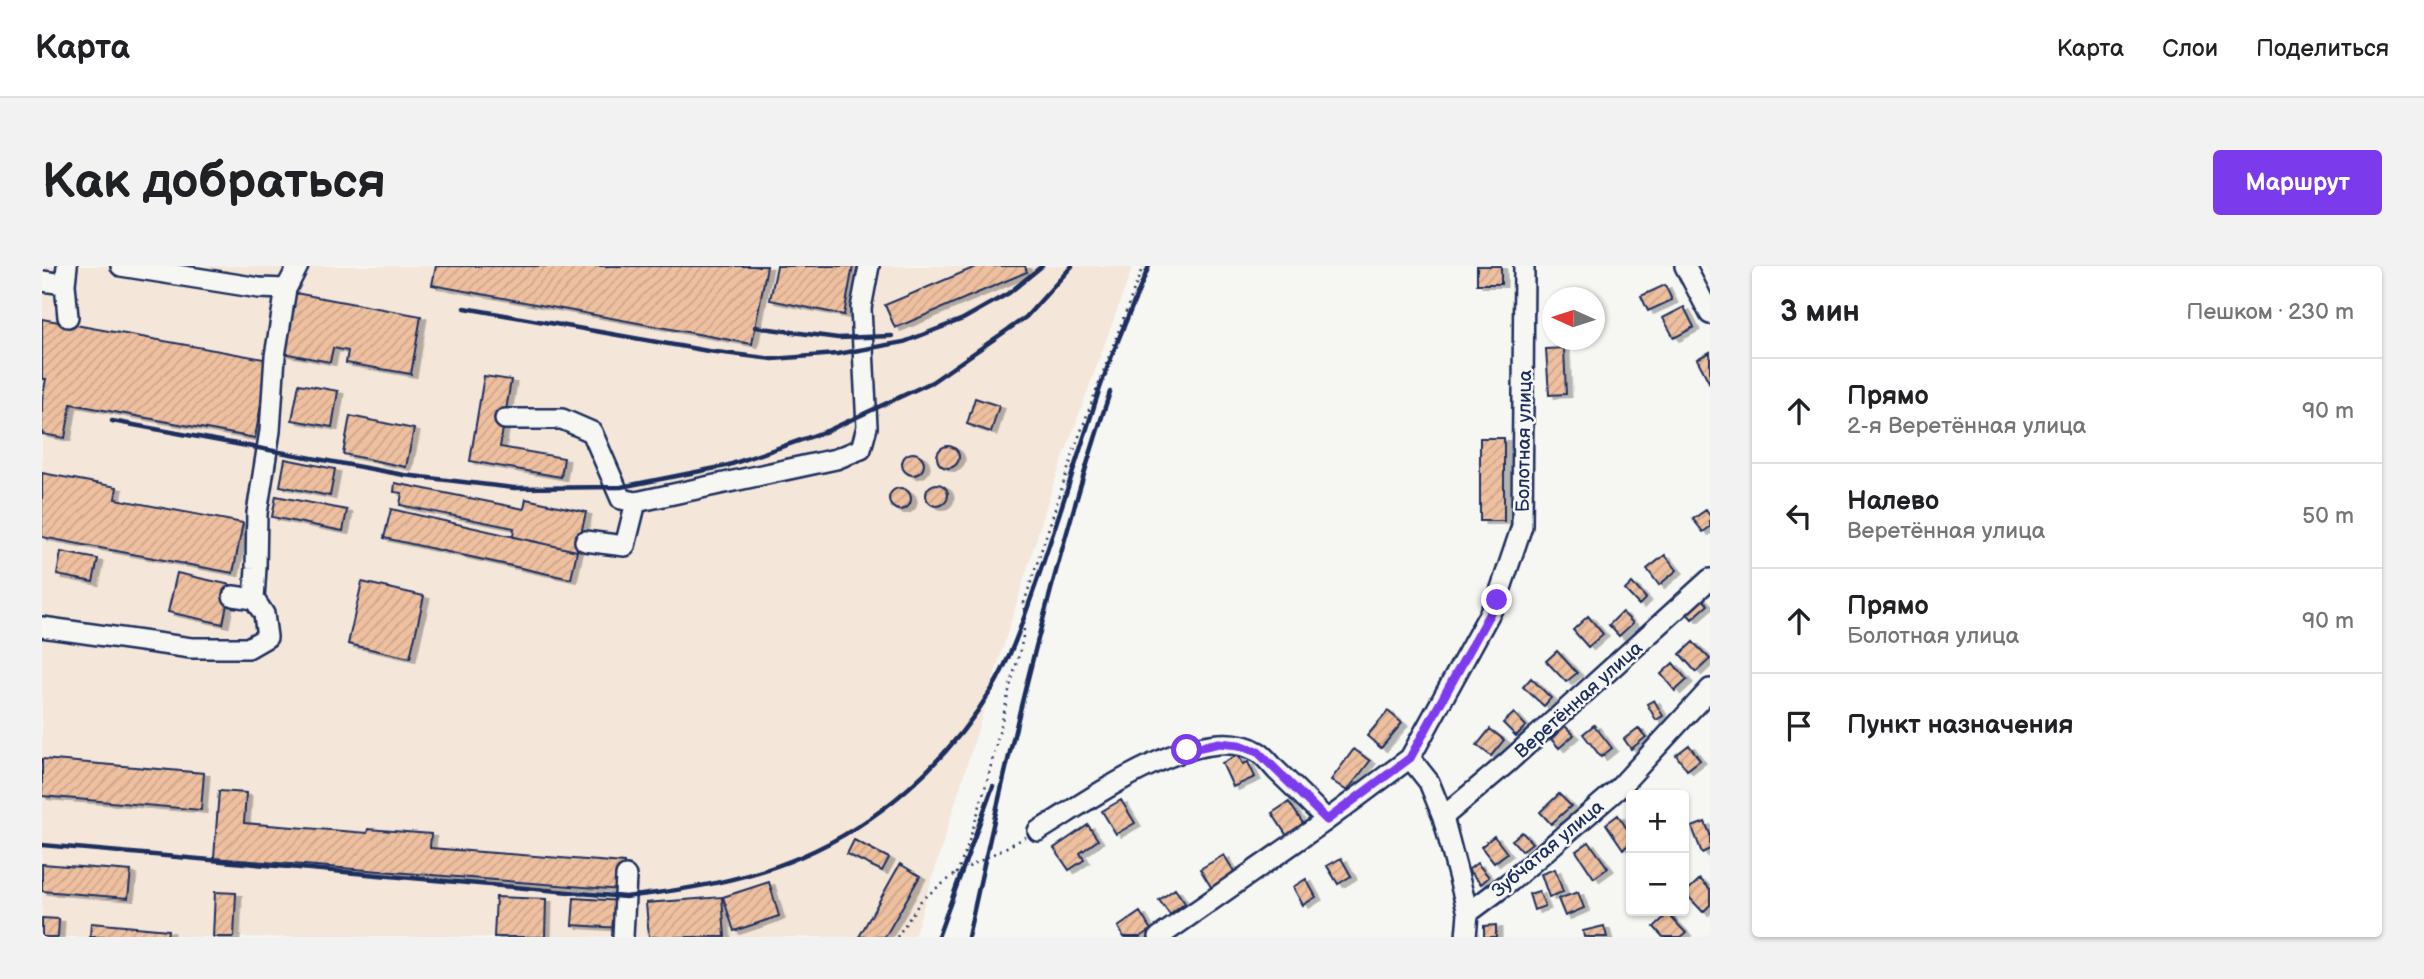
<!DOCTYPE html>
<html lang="ru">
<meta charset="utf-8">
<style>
:root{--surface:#fff;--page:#f2f2f2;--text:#202124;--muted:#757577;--line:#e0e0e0;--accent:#7c3aed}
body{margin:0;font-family:"Balsamiq Sans",sans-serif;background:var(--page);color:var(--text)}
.controls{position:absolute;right:21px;bottom:21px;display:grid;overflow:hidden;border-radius:7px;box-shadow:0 2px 5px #0004}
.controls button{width:63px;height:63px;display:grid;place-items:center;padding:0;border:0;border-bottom:2px solid var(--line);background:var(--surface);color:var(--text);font:35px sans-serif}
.compass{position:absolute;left:1500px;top:21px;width:63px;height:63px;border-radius:50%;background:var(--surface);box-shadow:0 2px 5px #0004;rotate:273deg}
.stop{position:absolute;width:21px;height:21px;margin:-16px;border:5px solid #7c3aed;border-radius:50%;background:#fff}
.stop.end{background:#7c3aed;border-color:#fff;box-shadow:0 2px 7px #0008}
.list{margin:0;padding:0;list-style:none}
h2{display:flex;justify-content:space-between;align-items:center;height:91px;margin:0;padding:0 28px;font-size:30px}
h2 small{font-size:23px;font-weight:400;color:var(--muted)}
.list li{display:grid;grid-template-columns:46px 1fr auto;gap:21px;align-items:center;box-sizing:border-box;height:105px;padding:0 28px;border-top:2px solid var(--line)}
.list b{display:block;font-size:26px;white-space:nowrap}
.list p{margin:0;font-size:23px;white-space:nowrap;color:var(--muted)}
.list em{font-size:23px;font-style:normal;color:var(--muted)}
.icon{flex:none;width:38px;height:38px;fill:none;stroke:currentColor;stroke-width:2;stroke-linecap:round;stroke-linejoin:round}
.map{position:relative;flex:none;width:1668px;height:671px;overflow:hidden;border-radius:7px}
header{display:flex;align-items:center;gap:42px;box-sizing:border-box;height:98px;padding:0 35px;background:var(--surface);border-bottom:2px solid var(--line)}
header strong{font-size:33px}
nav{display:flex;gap:38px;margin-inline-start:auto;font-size:24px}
.intro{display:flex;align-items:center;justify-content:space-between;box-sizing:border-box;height:168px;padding:0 42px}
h1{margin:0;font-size:49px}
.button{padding:18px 32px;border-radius:7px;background:var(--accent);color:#fff;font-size:24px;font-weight:700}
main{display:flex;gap:42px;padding:0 42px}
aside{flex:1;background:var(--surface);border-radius:7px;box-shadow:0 2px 5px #0004}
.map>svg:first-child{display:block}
</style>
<header>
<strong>Карта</strong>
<nav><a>Карта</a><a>Слои</a><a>Поделиться</a></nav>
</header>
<div class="intro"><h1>Как добраться</h1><a class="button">Маршрут</a></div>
<main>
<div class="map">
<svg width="1668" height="671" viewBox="0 0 1668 671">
<defs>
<pattern id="building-hatch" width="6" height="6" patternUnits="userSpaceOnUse" patternTransform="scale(1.75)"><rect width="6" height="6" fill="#efc09f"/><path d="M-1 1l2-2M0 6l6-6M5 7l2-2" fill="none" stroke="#cca58b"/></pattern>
<filter id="shadow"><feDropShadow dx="5.5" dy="3" stdDeviation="0" flood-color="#0004"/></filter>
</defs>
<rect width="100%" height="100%" fill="#f6f6f2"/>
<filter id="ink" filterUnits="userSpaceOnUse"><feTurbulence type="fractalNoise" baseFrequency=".0143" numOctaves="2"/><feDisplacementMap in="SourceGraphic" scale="14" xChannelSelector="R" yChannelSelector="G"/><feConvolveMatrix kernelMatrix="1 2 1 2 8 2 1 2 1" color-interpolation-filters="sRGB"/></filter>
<g filter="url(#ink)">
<path fill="#f4e6d9" d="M0,0H1091L1008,228L872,671H0Z"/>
<path fill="url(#building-hatch)" stroke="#1b2f5e" stroke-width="2" filter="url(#shadow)" d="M394,0H725L710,78L390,19Z
M735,0H811L802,49L728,34Z
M936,0H983L985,6L853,62L843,39Z
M1435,0H1459V18H1435Z
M1623,19L1630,34L1606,45L1599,30Z
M253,27L379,50L369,108L304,97L306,85L291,82L288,96L241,87Z
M1642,41L1652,61L1632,72L1621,52Z
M0,53L227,94L213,172L29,138L23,172L0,168V134L4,113H0Z
M1522,82L1524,128L1507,129L1504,83Z
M1668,86V118L1655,93Z
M442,110L469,114L458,181L522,192L519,211L428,195Z
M257,118L296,125L290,161L250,154Z
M933,132L957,140L949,166L925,158Z
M308,150L372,163L364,201L301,188Z
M1438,172H1462V255H1438Z
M895 191a11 11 0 1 1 22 0a11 11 0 1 1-22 0Z
M860 198a11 11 0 1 1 22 0a11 11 0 1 1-22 0Z
M243,193L293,203L288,230L238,220Z
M0,207L75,221L73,233L201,257L191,307L0,271Z
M353,217L482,243L484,233L544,246L535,285L471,271L472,262L358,239L360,227L352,226Z
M884 229a11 11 0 1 1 22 0a11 11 0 1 1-22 0Z
M847 233a11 11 0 1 1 22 0a11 11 0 1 1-22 0Z
M234,230L305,244L301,265L230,251Z
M349,243L535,285L529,313L342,272Z
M1664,244L1668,250V261L1661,266L1651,253Z
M19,286L56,293L51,316L15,309Z
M1623,289L1635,304L1617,319L1605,303Z
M135,307L189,319L181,358L126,346Z
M320,316L382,330L368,392L306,378Z
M1590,317L1604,332L1597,339L1583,324Z
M1658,330L1666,339L1650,353L1642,344Z
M1580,346L1591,357L1577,370L1567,359Z
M1546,350L1561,368L1546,381L1531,364Z
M1651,376L1668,393L1654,406L1638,388Z
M1515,385L1535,407L1524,416L1504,395Z
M1631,397L1645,414L1633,425L1619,408Z
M1489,412L1509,432L1502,440L1481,421Z
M1612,434L1621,450L1614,454L1605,438Z
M1346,445L1360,457L1339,482L1325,470Z
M1472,447L1484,460L1474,470L1461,457Z
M1552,459L1570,482L1559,491L1541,468Z
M1523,460L1532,469L1517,482L1509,473Z
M1596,462L1604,471L1589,483L1582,473Z
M1448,463L1462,474L1449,490L1435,479Z
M1647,479L1658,494L1645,504L1634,489Z
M1312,483L1328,495L1305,525L1289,514Z
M1196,489L1201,498L1206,496L1213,511L1191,521L1180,497Z
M0,493L162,507L159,544L0,530Z
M177,525L204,527L202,557L325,567L326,563L389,568L388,582L582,597L580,624L172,592Z
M1517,528L1529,540L1509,558L1498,546Z
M1079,534L1093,557L1074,568L1060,545Z
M1247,536L1264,562L1247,573L1230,547Z
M1576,549L1589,569V577L1581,583L1564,558Z
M1663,556L1668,568V583L1660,587L1650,561Z
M1046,559L1056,574L1038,587L1042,594L1027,604L1012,582Z
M1480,566L1490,577L1480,585L1470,574Z
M1452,570L1465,587L1452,597L1439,581Z
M812,574L847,592L840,605L805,588Z
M1547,576L1566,602L1552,612L1534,585Z
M1182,589L1193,607L1169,621L1158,603Z
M1299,592L1309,610L1296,618L1285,600Z
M1435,597L1447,611L1439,618L1426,604Z
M0,598L89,605L86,632L0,625Z
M858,598L878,610L843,671H817Z
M1513,603L1521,626L1507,631L1499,608Z
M1264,613L1274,631L1261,639L1251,621Z
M1658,613L1668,623V639L1661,646L1643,627Z
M727,616L737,650L692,665L681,631Z
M1133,623L1143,637L1128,649L1117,634Z
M1497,625L1503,640L1492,644L1487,628Z
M173,626L194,627L192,671H171Z
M1536,626L1542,642L1523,650L1516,633Z
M454,631L504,633L503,671H452Z
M680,631L683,671H607L604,637Z
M532,632L580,635L578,662L530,659Z
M1098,646L1109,664L1098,671H1082L1076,661Z
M1626,648L1644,667L1639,671H1621L1612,661Z
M0,652L17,653L16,671H0Z
M49,657L126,664L125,671H48Z
M1454,659V671H1442V660Z
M1562,660L1565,671H1542L1541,665Z"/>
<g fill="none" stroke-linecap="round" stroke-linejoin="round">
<g stroke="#1b2f5e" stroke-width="24">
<path id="minor" d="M25,0L23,18L26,51
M79,0L217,22L244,23
M1643,0L1668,48
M0,15L23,18
M463,153H520L550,166L579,233L594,236
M543,275L583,280L594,236L794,193L819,183L825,161L819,42L827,0
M191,330L212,333L214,302L215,247L228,165L233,90L244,23L256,0
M0,361L149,382H206L225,371L222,348L212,333
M1368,492L1387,516L1401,551L1426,647L1424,671
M1401,551L1465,497L1668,313
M996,565C1045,536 1159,451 1216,486C1223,490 1229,499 1235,505C1252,521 1269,538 1285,554
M1426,647L1469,615L1577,522L1668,423
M581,671L584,610
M1117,671L1285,554L1368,492L1455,334L1480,260L1482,0"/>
</g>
<path stroke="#1b2f5e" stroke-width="2.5" stroke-dasharray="2 5" stroke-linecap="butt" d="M984,571L915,607C939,547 953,484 968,421C975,394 986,365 982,337L1036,173L1101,0
M855,671L880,633L915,607"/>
<use href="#minor" stroke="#f6f6f2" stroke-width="19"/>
<path stroke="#1b2f5e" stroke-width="4.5" d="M423,42L666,85L731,93L795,88L862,76L921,53L967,27L1000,0
M713,61L796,72L850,70
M70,155L362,209L472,222L579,221L684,200L785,165L890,116L984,51L1030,0
M0,579L583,631C642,624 702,615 758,591C838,557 905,496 950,423C970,390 982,351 995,315C1016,253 1036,190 1056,128C1070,85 1090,42 1107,0
M896,671L951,520
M926,671C966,488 1009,304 1068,126"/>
</g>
</g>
<g fill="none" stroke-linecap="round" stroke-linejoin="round" filter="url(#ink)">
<path stroke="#7c3aed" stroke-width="9" d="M1145,484L1177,477L1197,479L1216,486L1285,554L1368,492L1455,334"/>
</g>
<g text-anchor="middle" stroke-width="5" stroke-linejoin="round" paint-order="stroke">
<g font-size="19" fill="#1b2f5e" stroke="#f6f6f2">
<text transform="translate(1481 175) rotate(-89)" y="7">Болотная улица</text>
<text transform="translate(1536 433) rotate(-42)" y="7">Веретённая улица</text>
<text transform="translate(1505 582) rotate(-40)" y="7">Зубчатая улица</text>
</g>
</g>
</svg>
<div class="controls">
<button>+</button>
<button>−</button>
</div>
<svg class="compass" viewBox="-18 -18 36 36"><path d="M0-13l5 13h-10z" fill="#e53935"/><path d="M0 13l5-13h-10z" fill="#757577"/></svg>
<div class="stop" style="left:1145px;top:484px"></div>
<div class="stop end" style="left:1455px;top:334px"></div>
</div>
<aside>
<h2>3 мин<small>Пешком · 230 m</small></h2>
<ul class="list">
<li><svg class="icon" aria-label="ahead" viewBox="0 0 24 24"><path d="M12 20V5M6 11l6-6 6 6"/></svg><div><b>Прямо</b><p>2-я Веретённая улица</p></div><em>90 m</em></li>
<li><svg class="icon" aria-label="left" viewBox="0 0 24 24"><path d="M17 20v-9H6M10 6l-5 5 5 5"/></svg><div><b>Налево</b><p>Веретённая улица</p></div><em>50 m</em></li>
<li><svg class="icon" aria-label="ahead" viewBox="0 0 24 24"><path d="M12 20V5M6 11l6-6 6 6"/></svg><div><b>Прямо</b><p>Болотная улица</p></div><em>90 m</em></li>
<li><svg class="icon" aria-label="arrive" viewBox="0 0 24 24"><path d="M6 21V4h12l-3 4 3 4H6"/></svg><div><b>Пункт назначения</b></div></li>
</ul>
</aside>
</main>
